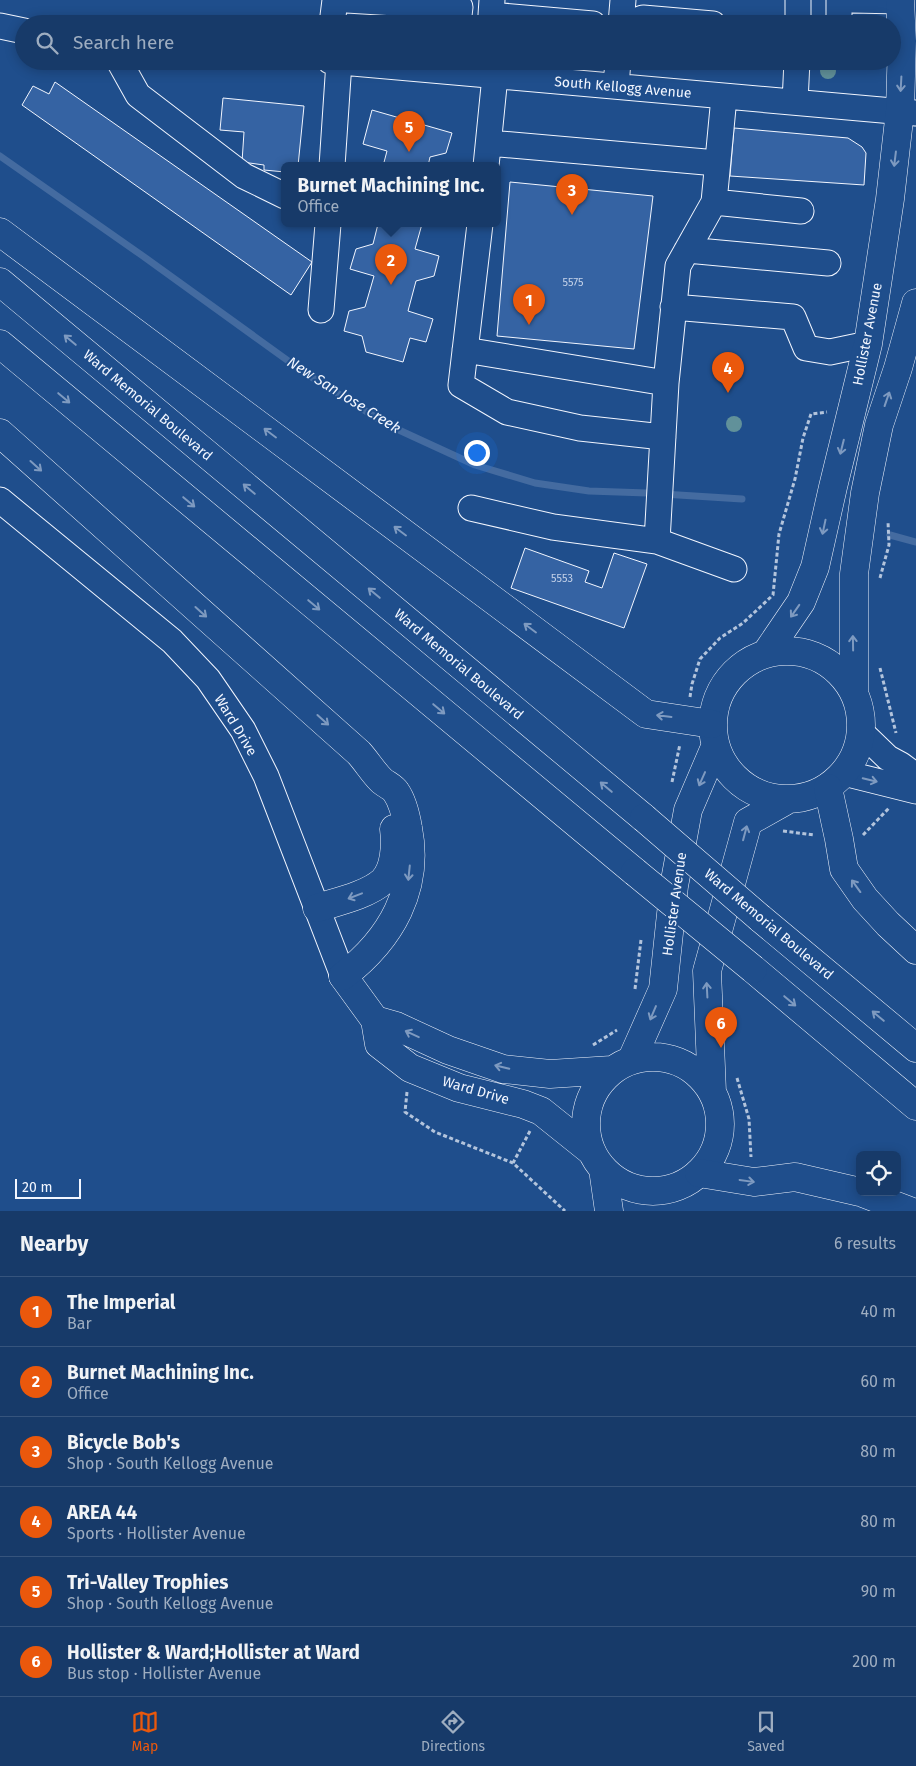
<!DOCTYPE html>
<meta charset="utf-8">
<style>
:root{--surface:#173a69;--page:#244571;--text:#f1f3f6;--muted:#9eadc0;--line:#36547d;--accent:#ea580c}
body{margin:0;font-family:"Fira Sans",sans-serif;background:var(--page);color:var(--text)}
.controls{position:absolute;right:15px;bottom:15px;display:grid;overflow:hidden;border-radius:8px;box-shadow:0 2px 12px #0003}
.controls button{width:45px;height:45px;display:grid;place-items:center;padding:0;border:0;border-bottom:1px solid var(--line);background:var(--surface);color:var(--text);font:25px sans-serif}
.scale{position:absolute;left:15px;bottom:12px;width:66px;box-sizing:border-box;padding-left:5px;border:2px solid #f2f6ff;border-top:0;font-size:14px;line-height:18px;white-space:nowrap;color:#f2f6ff;-webkit-text-stroke:4px #1f4e8c;paint-order:stroke}
.you{position:absolute;left:476px;top:452px;width:18px;height:18px;margin:-12px;border:4px solid #fff;border-radius:50%;background:#1a73e8;box-shadow:0 0 0 8px #1a73e833}
.badge{display:grid;place-items:center;width:32px;height:32px;border-radius:50%;background:var(--accent);color:#fff;font-size:16px;font-weight:700}
.pin{position:absolute;translate:-50% -41px;filter:drop-shadow(0 1px 2px #0008)}
.pin::after{content:'';position:absolute;top:26px;width:18px;height:15px;background:inherit;clip-path:polygon(0 0,100% 0,50% 100%)}
.popup{position:absolute;left:281px;top:162px;width:220px;height:65px;box-sizing:border-box;display:grid;place-content:center;border-radius:8px;background:var(--surface);filter:drop-shadow(0 1px 4px #0005);font-size:16px;white-space:nowrap;color:var(--muted)}
.popup b{font-size:19px;color:var(--text)}
.popup::after{content:'';position:absolute;left:50%;top:100%;margin-left:-10px;border:10px solid transparent;border-top-color:var(--surface)}
.list{margin:0;padding:0;list-style:none}
h2{display:flex;justify-content:space-between;align-items:center;height:65px;margin:0;padding:0 20px;font-size:21px}
h2 small{font-size:16px;font-weight:400;color:var(--muted)}
.list li{display:grid;grid-template-columns:32px 1fr auto;gap:15px;align-items:center;box-sizing:border-box;height:70px;padding:0 20px;border-top:1px solid var(--line)}
.list b{display:block;font-size:19px;white-space:nowrap}
.list p{margin:0;font-size:16px;white-space:nowrap;color:var(--muted)}
.list em{font-size:16px;font-style:normal;color:var(--muted)}
.icon{flex:none;width:28px;height:28px;fill:none;stroke:currentColor;stroke-width:2;stroke-linecap:round;stroke-linejoin:round}
.map{position:relative;flex:none;width:916px;height:1211px;overflow:hidden}
.search{position:absolute;background:var(--surface);box-shadow:0 2px 12px #0003;left:15px;right:15px;top:15px;height:55px;display:flex;align-items:center;gap:12px;box-sizing:border-box;padding:0 18px;border-radius:28px;color:var(--muted);font-size:19px}
.sheet{height:485px;background:var(--surface)}
nav{display:flex;justify-content:space-around;align-items:center;box-sizing:border-box;height:70px;border-top:1px solid var(--line);background:var(--surface);font-size:14px;color:var(--muted)}
nav a{display:grid;justify-items:center;gap:2px}
nav .on{color:var(--accent)}
.map>svg:first-child{display:block}
</style>
<div class="map">
<svg width="916" height="1211" viewBox="0 0 916 1211">
<rect width="100%" height="100%" fill="#1f4e8c"/>
<g fill="none" stroke-linecap="round" stroke-linejoin="round">
<path stroke="#446ba0" stroke-width="7" d="M0,156L140,254L305,373L388,425L475,465L535,483L589,491L647,493L742,499
M890,535L916,542"/>
</g>
<path fill="#3563a3" stroke="#f2f6ff" d="M55,82L312,262L291,295L22,105L33,86L49,94Z
M223,98L304,106L298,166H285V172L264,170V165L242,162L244,132L220,130Z
M372,110L452,133L446,153L430,157L428,166H383L387,151L363,144Z
M734,128L848,138L862,147L866,153L864,185L730,176Z
M510,182L653,196L634,349L497,336Z
M378,224H422L415,249L439,256L434,276L416,281L408,311L433,319L426,342L410,338L403,362L366,352L362,336L344,331L349,311L365,307L374,276L350,269L356,249L373,244Z
M525,548L589,571L585,582L602,588L614,553L647,564L624,628L511,588Z"/>
<g fill="none" stroke-linecap="round" stroke-linejoin="round">
<g stroke="#f2f6ff" stroke-width="27">
<path id="minor" d="M347,0L460,7L458,24
M492,0L491,15L593,24
M798,0V24
M839,0V24
M852,0L900,1
M332,24L335,0
M621,24L623,0
M627,24L643,18L713,24
M0,26L24,31
M119,61L138,95L244,176L285,196
M330,61L916,113
M616,86L618,61
M724,97L714,202L678,266L666,383L657,541L734,569
M795,102L797,61
M489,143L717,163
M332,166L339,62
M486,166L495,76
M714,202L801,211
M480,224L461,385L507,412L580,428L663,437
M687,250L828,263
M673,307L793,317L806,348L830,352L868,344
M321,310L328,224
M465,350L666,383
M0,500L172,641L208,679L243,730L266,776L343,976
M471,508L553,527L657,541
M861,732L888,758L901,765L916,776
M844,773L916,791"/>
</g>
<g stroke="#f2f6ff" stroke-width="29">
<path id="major" d="M713 725a74 74 0 1 1 148 0a74 74 0 1 1-148 0Z
M767,652L801,602L815,567L833,487L868,344L890,199L900,111L902,41L900,0
M854,692V574L865,493L879,425L898,368L916,303
M343,976L375,1020L379,1044L410,1068L459,1088L523,1104L541,1111L591,1151
M375,1020L396,1026L448,1050L503,1069L550,1074L612,1070
M586 1124a67 67 0 1 1 134 0a67 67 0 1 1-134 0Z
M632,1059L663,989L674,886L688,810L715,747
M712,1092L707,971L748,822L787,800
M603,1169L609,1211"/>
</g>
<g stroke="#f2f6ff" stroke-width="29">
<path id="highway" d="M0,232L646,714L712,724
M0,282L644,818
M0,344L635,872
M0,433L359,753C367,762 373,772 381,780C385,784 393,787 396,792C403,802 406,816 408,828C420,889 391,939 343,976
M828,788L839,839L844,869L865,899L888,924L916,950
M317,908C336,902 368,895 383,881C395,869 396,845 394,829
M760,918L916,1048
M753,969L916,1106
M699,1173L754,1182L795,1177L860,1192
M860,1192L910,1211"/>
</g>
<path stroke="#b3c4dc" stroke-width="3" stroke-dasharray="4 2.5" stroke-linecap="butt" d="M880,578L889,545L888,521
M880,668L896,733
M690,697L692,684L700,659L720,638L743,623L773,595L779,534L795,479L803,438L811,414L827,412
M672,782L680,744
M783,831L814,835
M863,835L890,807
M635,989L641,940
M593,1045L617,1030
M737,1078L749,1119L751,1157
M407,1092L405,1112L435,1132L513,1163
M530,1131L513,1163L565,1211"/>
<use href="#minor" stroke="#1f4e8c" stroke-width="25"/>
<use href="#major" stroke="#1f4e8c" stroke-width="28"/>
<use href="#highway" stroke="#1f4e8c" stroke-width="28"/>
<g stroke="#f2f6ff" stroke-width="29" stroke-linecap="butt">
<path id="highway-bridge" d="M644,818L760,918
M635,872L753,969"/>
</g>
<use href="#highway-bridge" stroke="#1f4e8c" stroke-width="28"/>
</g>
<g fill="#61919a">
<circle cx="828" cy="71" r="8"/>
<circle cx="734" cy="424" r="8"/>
</g>
<defs><path id="oneway-shaft" d="M-6 0H5M1.5-3L5.5 0L1.5 3" fill="none" stroke-width="1.6" stroke-linecap="round" stroke-linejoin="round" transform="scale(1.25)"/></defs>
<g stroke="#7e9ac0">
<use href="#oneway-shaft" transform="translate(901 84) rotate(93)"/>
<use href="#oneway-shaft" transform="translate(895 159) rotate(97)"/>
<use href="#oneway-shaft" transform="translate(70 340) rotate(-140)"/>
<use href="#oneway-shaft" transform="translate(64 398) rotate(40)"/>
<use href="#oneway-shaft" transform="translate(887 399) rotate(-71)"/>
<use href="#oneway-shaft" transform="translate(270 433) rotate(-143)"/>
<use href="#oneway-shaft" transform="translate(842 447) rotate(104)"/>
<use href="#oneway-shaft" transform="translate(36 466) rotate(42)"/>
<use href="#oneway-shaft" transform="translate(249 489) rotate(-140)"/>
<use href="#oneway-shaft" transform="translate(189 502) rotate(40)"/>
<use href="#oneway-shaft" transform="translate(824 527) rotate(102)"/>
<use href="#oneway-shaft" transform="translate(400 531) rotate(-143)"/>
<use href="#oneway-shaft" transform="translate(374 593) rotate(-140)"/>
<use href="#oneway-shaft" transform="translate(314 605) rotate(40)"/>
<use href="#oneway-shaft" transform="translate(795 611) rotate(125)"/>
<use href="#oneway-shaft" transform="translate(201 612) rotate(42)"/>
<use href="#oneway-shaft" transform="translate(530 628) rotate(-143)"/>
<use href="#oneway-shaft" transform="translate(853 643) rotate(-91)"/>
<use href="#oneway-shaft" transform="translate(439 709) rotate(40)"/>
<use href="#oneway-shaft" transform="translate(664 716) rotate(-173)"/>
<use href="#oneway-shaft" transform="translate(323 720) rotate(42)"/>
<use href="#oneway-shaft" transform="translate(702 779) rotate(114)"/>
<use href="#oneway-shaft" transform="translate(870 780) rotate(14)"/>
<use href="#oneway-shaft" transform="translate(606 787) rotate(-140)"/>
<use href="#oneway-shaft" transform="translate(745 833) rotate(-75)"/>
<use href="#oneway-shaft" transform="translate(409 873) rotate(96)"/>
<use href="#oneway-shaft" transform="translate(856 886) rotate(-126)"/>
<use href="#oneway-shaft" transform="translate(355 896) rotate(159)"/>
<use href="#oneway-shaft" transform="translate(707 990) rotate(-93)"/>
<use href="#oneway-shaft" transform="translate(790 1001) rotate(40)"/>
<use href="#oneway-shaft" transform="translate(653 1013) rotate(113)"/>
<use href="#oneway-shaft" transform="translate(878 1016) rotate(-140)"/>
<use href="#oneway-shaft" transform="translate(412 1034) rotate(-155)"/>
<use href="#oneway-shaft" transform="translate(502 1067) rotate(-166)"/>
<use href="#oneway-shaft" transform="translate(747 1181) rotate(8)"/>
</g>
<g text-anchor="middle" stroke-width="4" stroke-linejoin="round" paint-order="stroke">
<g font-size="11" fill="#c3d1e8">
<text x="573" y="286">5575</text>
<text x="562" y="582">5553</text>
</g>
<g font-size="14" fill="#f2f6ff" stroke="#1f4e8c">
<text transform="translate(623 87) rotate(5)" y="5">South Kellogg Avenue</text>
<text transform="translate(867 334) rotate(-79)" y="5">Hollister Avenue</text>
<text transform="translate(148 405) rotate(40)" y="5">Ward Memorial Boulevard</text>
<text transform="translate(459 664) rotate(40)" y="5">Ward Memorial Boulevard</text>
<text transform="translate(236 725) rotate(59)" y="5">Ward Drive</text>
<text transform="translate(674 904) rotate(-82)" y="5">Hollister Avenue</text>
<text transform="translate(769 924) rotate(40)" y="5">Ward Memorial Boulevard</text>
<text transform="translate(476 1090) rotate(16)" y="5">Ward Drive</text>
</g>
<g font-size="15" font-style="italic" fill="#f2f6ff" stroke="#1f4e8c">
<text transform="translate(344 395) rotate(32)" y="5">New San Jose Creek</text>
</g>
</g>
</svg>
<div class="controls">
<button><svg class="icon" aria-label="locate" viewBox="0 0 24 24"><circle cx="12" cy="12" r="6"/><path d="M12 2v4M12 18v4M2 12h4M18 12h4"/></svg></button>
</div>
<div class="scale">20 m</div>
<div class="you"></div>
<div class="pin badge" style="left:529px;top:325px">1</div>
<div class="pin badge" style="left:391px;top:285px">2</div>
<div class="popup"><b>Burnet Machining Inc.</b>Office</div>
<div class="pin badge" style="left:572px;top:215px">3</div>
<div class="pin badge" style="left:728px;top:393px">4</div>
<div class="pin badge" style="left:409px;top:152px">5</div>
<div class="pin badge" style="left:721px;top:1048px">6</div>
<div class="search"><svg class="icon" aria-label="search" viewBox="0 0 24 24"><circle cx="10" cy="10" r="6"/><path d="M15 15l6 6"/></svg>Search here</div>
</div>
<section class="sheet">
<h2>Nearby<small>6 results</small></h2>
<ul class="list">
<li><span class="badge">1</span><div><b>The Imperial</b><p>Bar</p></div><em>40 m</em></li>
<li><span class="badge">2</span><div><b>Burnet Machining Inc.</b><p>Office</p></div><em>60 m</em></li>
<li><span class="badge">3</span><div><b>Bicycle Bob's</b><p>Shop · South Kellogg Avenue</p></div><em>80 m</em></li>
<li><span class="badge">4</span><div><b>AREA 44</b><p>Sports · Hollister Avenue</p></div><em>80 m</em></li>
<li><span class="badge">5</span><div><b>Tri-Valley Trophies</b><p>Shop · South Kellogg Avenue</p></div><em>90 m</em></li>
<li><span class="badge">6</span><div><b>Hollister &amp; Ward;Hollister at Ward</b><p>Bus stop · Hollister Avenue</p></div><em>200 m</em></li>
</ul>
</section>
<nav>
<a class="on"><svg class="icon" aria-label="map" viewBox="0 0 24 24"><path d="M3 6l6-2 6 2 6-2v14l-6 2-6-2-6 2zM9 4v14M15 6v14"/></svg>Map</a>
<a><svg class="icon" aria-label="directions" viewBox="0 0 24 24"><path d="M12 3l9 9-9 9-9-9zM9 14v-3h6M13 9l2 2-2 2"/></svg>Directions</a>
<a><svg class="icon" aria-label="saved" viewBox="0 0 24 24"><path d="M7 4h10v16l-5-4-5 4z"/></svg>Saved</a>
</nav>
